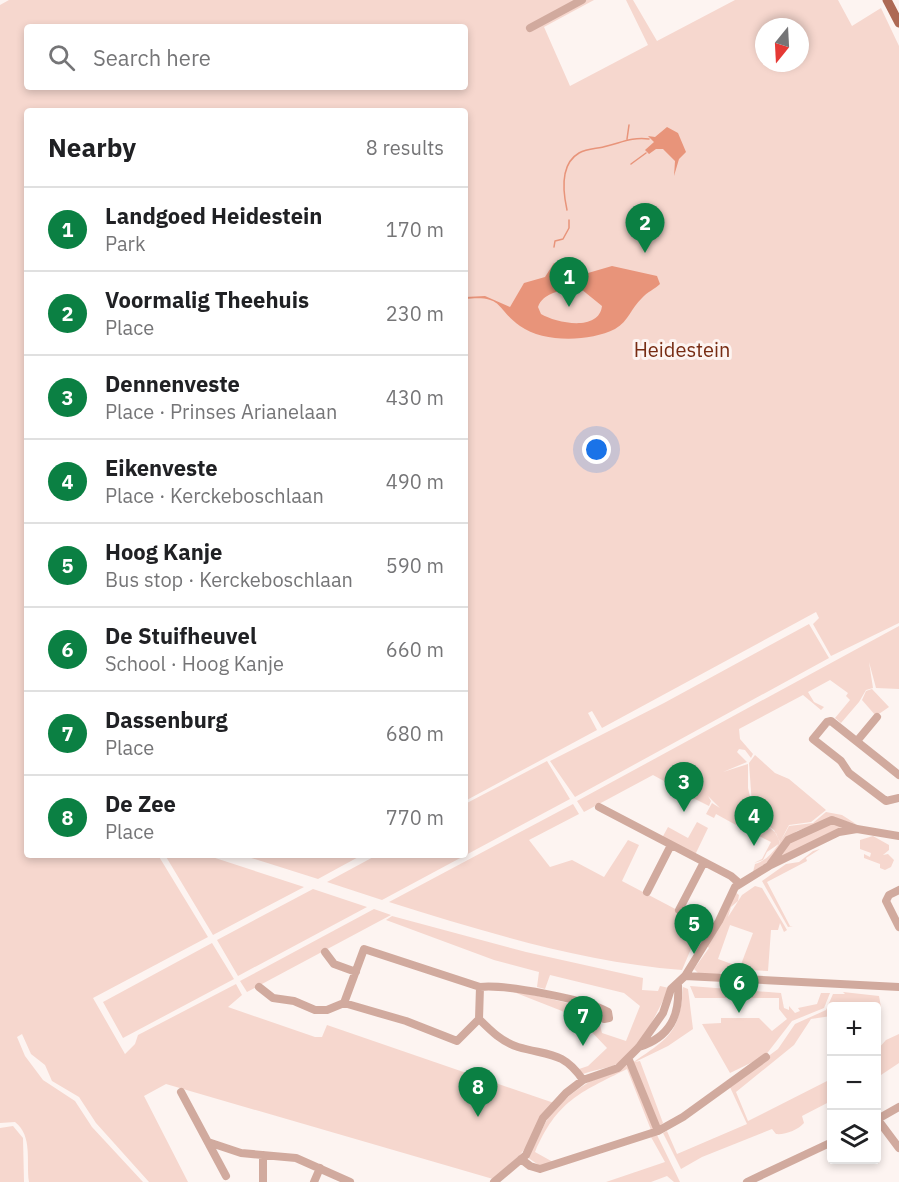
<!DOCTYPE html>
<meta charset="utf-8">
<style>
:root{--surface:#fff;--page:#f6f6f6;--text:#202124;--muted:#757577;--line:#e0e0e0;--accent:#0b8043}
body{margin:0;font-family:"IBM Plex Sans",sans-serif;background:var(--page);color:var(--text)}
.controls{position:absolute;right:18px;bottom:18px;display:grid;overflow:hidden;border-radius:6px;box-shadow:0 3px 9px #0003}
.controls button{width:54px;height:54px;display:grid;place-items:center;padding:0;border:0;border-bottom:2px solid var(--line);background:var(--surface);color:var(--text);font:30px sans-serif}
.compass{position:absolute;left:755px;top:18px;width:54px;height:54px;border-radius:50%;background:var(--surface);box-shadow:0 3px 9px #0003;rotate:198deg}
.you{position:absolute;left:597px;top:450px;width:21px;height:21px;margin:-15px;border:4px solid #fff;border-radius:50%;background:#1a73e8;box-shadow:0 0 0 9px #1a73e833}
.badge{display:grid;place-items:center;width:39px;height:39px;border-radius:50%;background:var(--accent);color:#fff;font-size:20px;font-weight:700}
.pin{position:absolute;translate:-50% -50px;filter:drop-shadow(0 2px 3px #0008)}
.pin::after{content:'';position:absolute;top:32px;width:21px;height:18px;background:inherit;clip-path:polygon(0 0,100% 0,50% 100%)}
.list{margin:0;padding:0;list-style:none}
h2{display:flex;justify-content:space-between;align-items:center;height:78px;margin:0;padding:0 24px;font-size:26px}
h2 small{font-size:20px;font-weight:400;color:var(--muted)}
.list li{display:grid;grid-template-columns:39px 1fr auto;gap:18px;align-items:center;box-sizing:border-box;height:84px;padding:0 24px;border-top:2px solid var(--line)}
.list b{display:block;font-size:22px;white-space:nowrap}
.list p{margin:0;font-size:20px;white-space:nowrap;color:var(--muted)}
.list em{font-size:20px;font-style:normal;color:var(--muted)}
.icon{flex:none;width:33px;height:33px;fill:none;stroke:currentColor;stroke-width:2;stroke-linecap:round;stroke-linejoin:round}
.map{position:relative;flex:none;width:899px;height:1182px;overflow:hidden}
.search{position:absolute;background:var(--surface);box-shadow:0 3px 9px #0003;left:24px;top:24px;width:444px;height:66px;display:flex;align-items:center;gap:15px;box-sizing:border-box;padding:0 21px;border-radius:6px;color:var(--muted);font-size:22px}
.panel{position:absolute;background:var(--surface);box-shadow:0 3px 9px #0003;left:24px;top:108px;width:444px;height:750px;border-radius:6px}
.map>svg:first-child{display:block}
</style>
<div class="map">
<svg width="899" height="1182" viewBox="0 0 899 1182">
<rect width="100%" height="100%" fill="#fdf4f1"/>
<path fill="#f6d7ce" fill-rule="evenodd" d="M9,0H594L544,27L570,86L648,45L626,0H633L657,41L735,0H838L852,26L881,8L899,46V623L831,656L813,624L819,618L816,612L602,728L592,711L588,713L597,730L465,801V111H27V855H158L208,937L93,998L125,1054L135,1044L138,1035L236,984L242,995L228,1007L315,1037H322L327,1025L554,1103L539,1118L534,1137L519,1156L493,1179L166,1084L144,1096L188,1182H149L96,1123L79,1097L52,1081L45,1065L31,1054L22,1034L17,1037L25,1056L43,1080L75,1101L92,1127L143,1182H29C26,1161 33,1136 15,1122L0,1123V5ZM27,27H465V87H27ZM764,27H800V63H764Z
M809,624L829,658L575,797L550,761L664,703Z
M899,626V689L876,688L869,662L873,688L866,690L859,702L841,723L835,718L850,700L846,696L848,693L830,680L808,692L814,702L824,707L821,710L803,695L739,729L740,739L753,754L751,758L745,750L739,749L737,752L747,762L723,772L748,764V788L752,805L749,763L755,755L775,773L789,779L826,810L811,822L789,825L780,842L774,830L754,815L776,833L780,843L767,852L763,860L754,863L762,859L771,842L737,825L738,823L736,825L716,814L714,818L706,814L712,803L720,808L708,796L711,801L709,806L673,788L675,783L673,786L653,775L584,812L577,801Z
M872,689L889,707L876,716L862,700L866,691Z
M547,761L570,799L382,900L327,882L377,855H465V804Z
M573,804L579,814L529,840L550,867L572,860L604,877L628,840L639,845L622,881L702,923L682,970C580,962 486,932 389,902Z
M826,812L842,815L856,824L834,818L797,831L789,837L769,861L753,872L755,864C772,859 781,841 789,826L813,823Z
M697,822L708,828L695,855L662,838L668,827L688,838Z
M828,822L849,827L775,863L784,846Z
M873,836L889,845V850L883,855L888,854L894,860L891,867L885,870L880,868V864L864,858V854L870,857L871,853L860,849V840Z
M820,849L806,858L807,861L767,882L790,926H793L788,927L762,881L786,864L799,862L813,851Z
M165,855H206L304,887L213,935Z
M242,855H362L318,879Z
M755,886L762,888L787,930L784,932L780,923L778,930H771L768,971L725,969L717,976L700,975L694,969L709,948L707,946L735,892L739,895L738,901L731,907L728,917L742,895ZM730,925L753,933L740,967L718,959Z
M313,889L367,907L238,976L217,940Z
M374,909L391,915L247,992L240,981Z
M392,916L526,952L643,978L642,990L658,991L660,986L669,988C659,1009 638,1055 615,1065C605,1069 593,1070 583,1074L579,1069L588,1066L607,1048L587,1027L562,1011L511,991C525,993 584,1005 592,1012C599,1018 600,1025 602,1033L626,1041L640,1006L624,993L550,975L545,989L537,987L539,972L494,960L386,920Z
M212,943L234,979L123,1038L103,1002Z
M690,986L781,993L784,1008L789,1010V1006L795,1013L800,1011L798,1008L817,1004L821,993H830L824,1008L792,1021L765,1056L730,1073L702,1024L721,1023V1018H759L772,1031L787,1019L779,1009V998H695Z
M683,987L688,989L693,1029L668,1046L635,1062L640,1061L663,1123L659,1127L632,1063C669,1038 680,1033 683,987Z
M843,992L879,996L881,1007L832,1006L831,1016L811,1019L794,1045L736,1092L748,1121L831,1079V1101L802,1116L804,1123C798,1130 785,1135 776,1134L772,1129L702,1157L681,1169L663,1133L667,1131L677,1154L747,1124L729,1085L778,1049L795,1024L826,1010L833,994H845Z
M899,1034V1063L881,1075L877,1084V1050L886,1040Z
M627,1065L654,1129L651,1130L627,1069C579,1093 557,1101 535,1152L553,1162L540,1166L527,1157C540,1140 543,1119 559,1105C567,1097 579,1088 589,1082C602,1076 616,1074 627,1065Z
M13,1126L23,1138L24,1182H0V1128Z
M657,1135L680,1182H674L667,1176L651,1182H606L665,1162L651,1137Z"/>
<path fill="#e8947a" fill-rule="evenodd" d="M667,127L678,133L686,152L679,159L674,176L675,161L663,149H656L649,154L645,150L654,142L648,136L655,137Z
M554,263L571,272L588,273L612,266L657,276L660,284C655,289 647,292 642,298C631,308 629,321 615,329C589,342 544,343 520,326C495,308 504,295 465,299V297L485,296L510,307L524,283L545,277ZM571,288L581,289L602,306C599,332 556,323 541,314L538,307C543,293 558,292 571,288Z"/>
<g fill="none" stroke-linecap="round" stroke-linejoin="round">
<path stroke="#e8947a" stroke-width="1.5" d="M627,139L629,125
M631,164L646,153
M567,210C563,192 560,164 579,153C588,148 598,149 607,146C623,142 632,137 649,139
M554,247L555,241L563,239L569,228V220"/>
<path stroke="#d1aa9e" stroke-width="8" d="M530,28L582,0
M857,741L877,717
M899,775L831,721L827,722L813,739L841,761L849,773L886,801L899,798
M599,807L731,876L739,883
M769,866L788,840L832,820L857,829L899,836
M899,890L889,895L886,901L899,927
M647,892L671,845
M679,910L704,862
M364,949L480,987L479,1019L457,1041L406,1021L344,1003Z
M325,952L334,964L356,972
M685,976L899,987
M259,987L273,998L294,1001L315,1010H327L344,1003
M480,987C504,984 589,1000 608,1012L609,1018L604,1019L597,1007
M479,1019C491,1031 502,1042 518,1047C549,1056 563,1051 583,1080
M639,1047C670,1037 680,1016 678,985
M629,1060L658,1131
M181,1092L226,1176
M876,1120L899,1107
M878,1120L899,1148
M208,1142L241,1153L296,1158L350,1182
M263,1155V1182
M521,1159L530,1166L540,1169L658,1131L683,1117L766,1057
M314,1182L320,1168
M494,1182L526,1155L543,1118L566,1093L583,1080L618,1068L639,1047L663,1013L671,989L685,976L719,921L735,887L769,866L839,832L857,829
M747,1182L832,1142"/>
<path stroke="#ad6954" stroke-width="9" d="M887,0L899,23"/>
</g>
<g text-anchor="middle" stroke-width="6" stroke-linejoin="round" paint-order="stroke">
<g font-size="20" fill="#772c13" stroke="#fdf4f1">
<text x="682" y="357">Heidestein</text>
</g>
</g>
</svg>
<div class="controls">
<button>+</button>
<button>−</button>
<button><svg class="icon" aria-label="layers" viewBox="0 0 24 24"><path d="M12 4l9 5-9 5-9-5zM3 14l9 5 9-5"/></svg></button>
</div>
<svg class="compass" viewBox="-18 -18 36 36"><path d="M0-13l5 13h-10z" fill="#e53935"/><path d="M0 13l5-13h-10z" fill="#757577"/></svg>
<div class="you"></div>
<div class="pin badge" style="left:569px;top:307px">1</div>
<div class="pin badge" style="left:645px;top:253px">2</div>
<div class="pin badge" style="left:684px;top:812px">3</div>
<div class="pin badge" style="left:754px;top:846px">4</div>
<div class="pin badge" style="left:694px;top:954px">5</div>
<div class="pin badge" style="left:739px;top:1013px">6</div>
<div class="pin badge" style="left:583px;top:1046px">7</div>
<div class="pin badge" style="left:478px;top:1117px">8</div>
<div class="search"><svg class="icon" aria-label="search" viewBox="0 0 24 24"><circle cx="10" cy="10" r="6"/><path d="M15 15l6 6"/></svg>Search here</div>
<section class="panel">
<h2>Nearby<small>8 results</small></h2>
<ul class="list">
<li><span class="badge">1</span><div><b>Landgoed Heidestein</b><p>Park</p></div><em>170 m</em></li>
<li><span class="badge">2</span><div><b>Voormalig Theehuis</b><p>Place</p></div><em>230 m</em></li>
<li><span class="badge">3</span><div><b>Dennenveste</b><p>Place · Prinses Arianelaan</p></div><em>430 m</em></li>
<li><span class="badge">4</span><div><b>Eikenveste</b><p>Place · Kerckeboschlaan</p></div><em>490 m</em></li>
<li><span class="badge">5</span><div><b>Hoog Kanje</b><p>Bus stop · Kerckeboschlaan</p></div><em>590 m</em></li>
<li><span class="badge">6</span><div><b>De Stuifheuvel</b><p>School · Hoog Kanje</p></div><em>660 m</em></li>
<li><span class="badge">7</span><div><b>Dassenburg</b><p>Place</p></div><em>680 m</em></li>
<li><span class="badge">8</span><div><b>De Zee</b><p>Place</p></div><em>770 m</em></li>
</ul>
</section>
</div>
